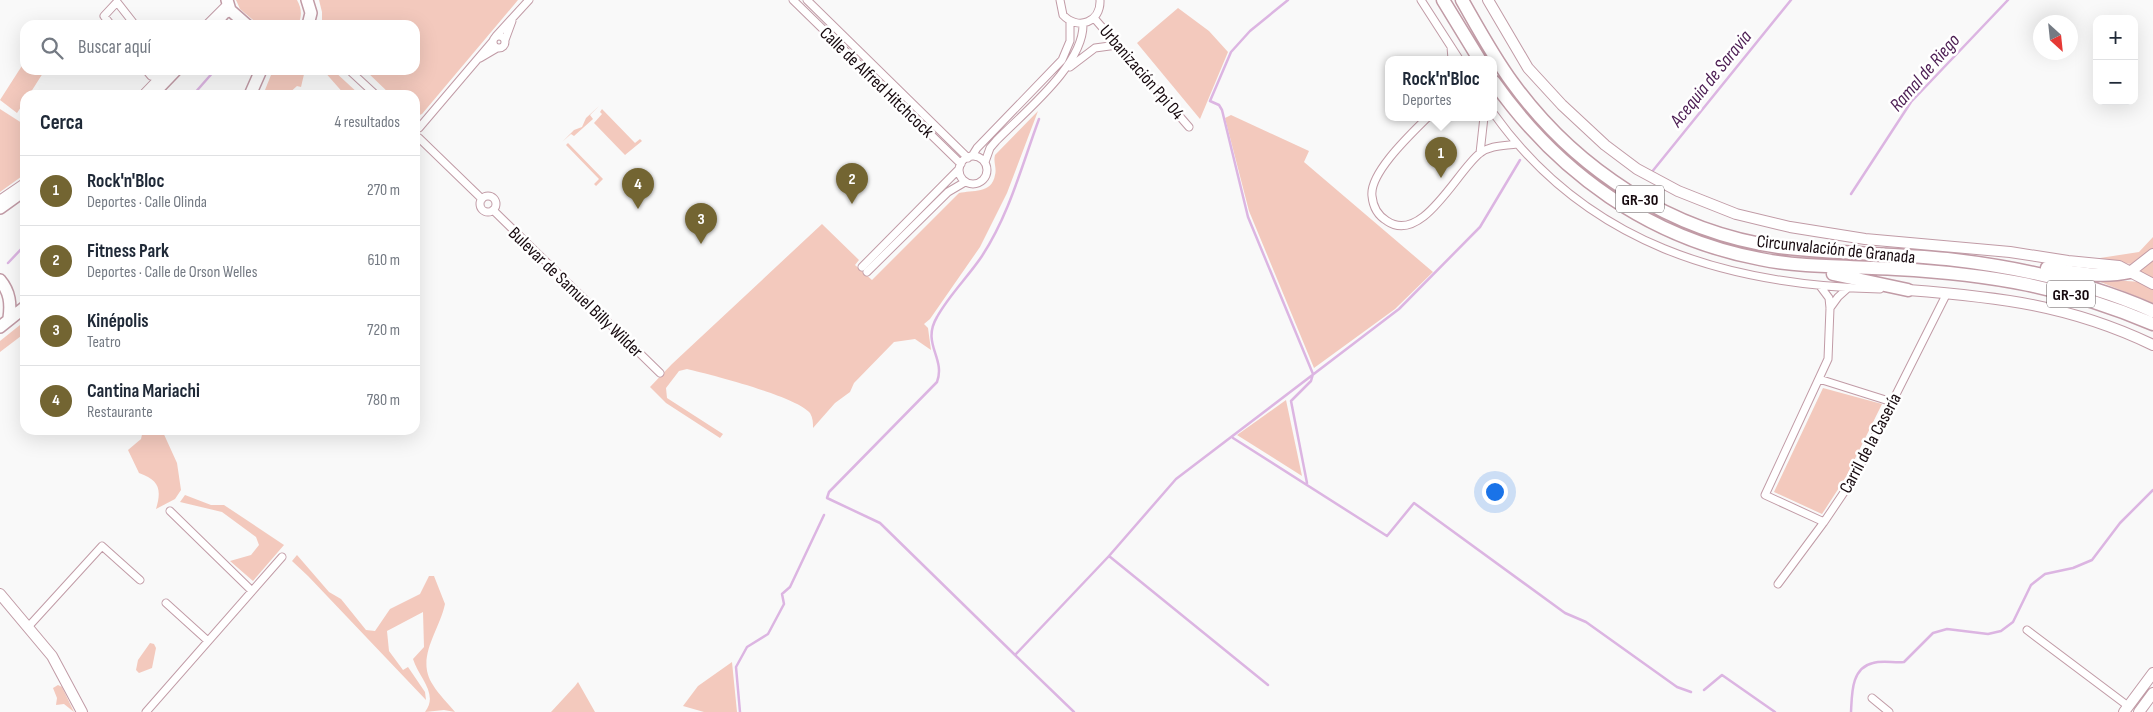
<!DOCTYPE html>
<html lang="es">
<meta charset="utf-8">
<style>
:root{--surface:#fff;--page:#f6f6f7;--text:#1f2937;--muted:#747a83;--line:#e0e1e3;--accent:#736532}
body{margin:0;font-family:"Sofia Sans Condensed",sans-serif;background:var(--page);color:var(--text)}
.controls{position:absolute;right:15px;top:15px;display:grid;overflow:hidden;border-radius:10px;box-shadow:0 5px 20px #0002}
.controls button{width:45px;height:45px;display:grid;place-items:center;padding:0;border:0;border-bottom:1px solid var(--line);background:var(--surface);color:var(--text);font:25px sans-serif}
.compass{position:absolute;left:2033px;top:15px;width:45px;height:45px;border-radius:50%;background:var(--surface);box-shadow:0 5px 20px #0002;rotate:153deg}
.you{position:absolute;left:1494px;top:491px;width:18px;height:18px;margin:-12px;border:4px solid #fff;border-radius:50%;background:#1a73e8;box-shadow:0 0 0 8px #1a73e833}
.badge{display:grid;place-items:center;width:32px;height:32px;border-radius:50%;background:var(--accent);color:#fff;font-size:16px;font-weight:700}
.pin{position:absolute;translate:-50% -41px;filter:drop-shadow(0 1px 2px #0008)}
.pin::after{content:'';position:absolute;top:26px;width:18px;height:15px;background:inherit;clip-path:polygon(0 0,100% 0,50% 100%)}
.popup{position:absolute;left:1385px;top:56px;width:112px;height:65px;box-sizing:border-box;display:grid;place-content:center;border-radius:10px;background:var(--surface);filter:drop-shadow(0 1px 4px #0005);font-size:16px;white-space:nowrap;color:var(--muted)}
.popup b{font-size:19px;color:var(--text)}
.popup::after{content:'';position:absolute;left:50%;top:100%;margin-left:-10px;border:10px solid transparent;border-top-color:var(--surface)}
.list{margin:0;padding:0;list-style:none}
h2{display:flex;justify-content:space-between;align-items:center;height:65px;margin:0;padding:0 20px;font-size:21px}
h2 small{font-size:16px;font-weight:400;color:var(--muted)}
.list li{display:grid;grid-template-columns:32px 1fr auto;gap:15px;align-items:center;box-sizing:border-box;height:70px;padding:0 20px;border-top:1px solid var(--line)}
.list b{display:block;font-size:19px;white-space:nowrap}
.list p{margin:0;font-size:16px;white-space:nowrap;color:var(--muted)}
.list em{font-size:16px;font-style:normal;color:var(--muted)}
.icon{flex:none;width:28px;height:28px;fill:none;stroke:currentColor;stroke-width:2;stroke-linecap:round;stroke-linejoin:round}
.map{position:relative;flex:none;width:2153px;height:712px;overflow:hidden}
.search{position:absolute;background:var(--surface);box-shadow:0 5px 20px #0002;left:20px;top:20px;width:400px;height:55px;display:flex;align-items:center;gap:12px;box-sizing:border-box;padding:0 18px;border-radius:15px;color:var(--muted);font-size:19px}
.panel{position:absolute;background:var(--surface);box-shadow:0 5px 20px #0002;left:20px;top:90px;width:400px;height:345px;border-radius:15px}
.map>svg:first-child{display:block}
</style>
<div class="map">
<svg width="2153" height="712" viewBox="0 0 2153 712">
<rect width="100%" height="100%" fill="#f9f9f9"/>
<path fill="#f3c9bd" d="M236,0H297C302,9 302,16 298,25H259L240,9Z
M319,0H518L422,114L415,117V95H391L365,70H415V25H322V12Z
M1178,8L1209,31L1228,52L1200,119L1137,43Z
M25,61V70H39L43,73L29,95H25V101L17,113L0,100Z
M273,70H305L301,87L297,86L287,95H263Z
M323,70H333L360,95H345Z
M599,106L590,115L593,119L574,136L571,134L562,142L574,130L582,127L586,118Z
M0,109L25,125V174L0,192Z
M602,109L635,143L640,139L642,141L625,155L594,123L602,114L600,112Z
M1038,111L1007,193L980,247L930,319L924,324L928,328L931,350L915,339L894,342L854,383L850,392L835,403L813,428C813,423 813,418 810,413C795,396 712,375 687,369L679,371L666,388L667,398L723,434L720,438L666,403L650,387L672,364L822,224L859,260L855,265L872,280L959,193C972,190 992,194 995,175C997,168 993,162 995,155Z
M1231,115L1309,151L1304,162L1433,272L1395,309L1314,368L1249,211L1225,118Z
M568,143L603,179L596,186L594,184L599,179L566,145Z
M2153,237V249L2133,264L2099,262L2100,258L2139,252Z
M2153,260V280L2138,272Z
M2098,279L2141,282L2153,289V303L2098,281Z
M25,321V333L0,352V341Z
M1823,388L1882,404L1846,477L1822,514L1774,492Z
M1286,400L1302,476L1237,435Z
M143,430H162L177,463L181,490L175,499L156,509C162,489 159,480 139,473L128,450L141,439Z
M185,495L211,505H224L284,545L253,581L230,561L251,555L259,545L256,537L222,512L180,502Z
M297,555L329,592L341,599L366,630L375,631L390,609L420,594L429,576H434L445,604C439,632 415,658 433,685C439,695 448,703 455,712L444,710L425,712C439,694 419,678 413,659L424,647L423,612L387,631L389,651L403,670L408,667L425,692L426,700L308,576L292,561Z
M150,643L154,644L156,648L152,668L139,673L136,670L138,660Z
M732,662L737,712H704L683,706L698,686Z
M578,682L595,712H551L575,686Z
M58,685L62,687L74,712L64,704L56,705L57,698L53,688Z"/>
<g fill="none" stroke-linecap="round" stroke-linejoin="round">
<path stroke="#dcb5e2" stroke-width="2.5" d="M1288,0L1250,31L1231,52L1210,101L1219,105L1222,110L1248,217L1313,374L1311,381L1291,401L1307,483
M193,95L215,70
M1039,119C1022,165 1009,215 982,256C968,277 949,295 937,317C921,344 946,358 937,382L829,492L827,498L880,523L1015,655L1109,556L1176,479L1399,309L1480,227L1520,160
M1651,173L1791,0
M1851,194L1911,102L2008,0
M8,263L25,245
M1233,438L1387,536L1414,503L1565,613L1586,622L1677,687L1691,692
M1109,556L1268,685
M1015,655L1074,712
M1704,690L1722,675L1775,712
M740,712L736,667L747,647L768,634L784,604L782,594L790,587L824,515
M1851,712C1852,694 1851,668 1873,663C1882,660 1894,663 1904,662L1933,633L1947,629L1988,634L2001,631L2013,622L2031,585L2045,574L2073,568L2092,560L2120,523L2153,490"/>
<g stroke="#c19ba6" stroke-width="9">
<path id="street" d="M793,0L961,164
M807,0L968,158
M1060,0L1063,15C1078,31 1101,22 1100,0
M1421,0L1459,59
M1094,18L1189,127
M111,25L104,16L117,2L135,25
M206,25L227,4
M493 42a6 6 0 1 1 12 0a6 6 0 1 1-12 0Z
M496,36L529,0
M505,40L512,21
M1451,47L1452,59
M480,58L497,48
M1070,67L1095,48L1117,45
M146,70L151,76L156,70
M349,70L376,95
M142,95L166,70
M1494,114C1587,244 1726,285 1880,289
M1428,117C1412,133 1369,173 1372,196C1373,207 1377,215 1387,221C1422,245 1457,171 1480,153C1491,145 1504,146 1517,144
M419,128L493,41
M419,138L482,199
M1480,153L1484,117
M959 170a14 14 0 1 1 28 0a14 14 0 1 1-28 0Z
M972,156L977,148L1062,60L1070,41V21
M985,162L990,148L996,141C1023,113 1084,65 1083,24
M480 204a8 8 0 1 1 16 0a8 8 0 1 1-16 0Z
M0,199L25,182
M493,210L660,373
M862,267L959,169
M867,272L948,192L965,182
M1820,286L1829,298L1830,308L1828,359L1765,495L1824,522
M1830,308L1838,297L1848,288
M1819,379L1892,402
M170,511L252,591
M1778,584L1824,522L1855,476L1947,293
M166,603L208,641
M29,626L102,546L140,580
M2027,630L2128,706
M1872,698L1889,712
M146,712L282,557"/>
</g>
<g stroke="#c19ba6" stroke-width="12">
<path id="secondary" d="M1488,0L1528,68L1562,105L1605,145L1637,169L1678,191L1736,214L1790,227L1865,239L2010,252L2068,261L2119,266L2153,284
M2130,272L2153,254
M1908,290C1998,297 2070,305 2153,345
M0,594L52,656L82,712
M2124,712L2153,673
M2139,712L2153,693"/>
</g>
<g stroke="#c19ba6" stroke-width="14">
<path id="primary" d="M227,0L230,10L247,25
M307,0L311,13L308,25
M214,25L224,13L230,10
M152,95L176,70
M250,95L261,70
M0,208L25,190
M0,280C10,292 11,304 9,318
M0,327L25,307"/>
</g>
<g stroke="#c19ba6" stroke-width="15">
<path id="highway" d="M1443,0L1479,59
M1462,0C1478,28 1493,56 1512,82C1575,169 1671,232 1779,247C1835,254 1891,253 1947,259C2018,267 2088,282 2153,311
M1494,82C1558,173 1649,238 1760,259C1804,268 1851,266 1896,269C1989,274 2066,287 2153,324
M2047,268C2075,273 2102,278 2130,272
M1833,274L1908,290"/>
</g>
<use href="#street" stroke="#fff" stroke-width="7"/>
<use href="#secondary" stroke="#fff" stroke-width="10"/>
<use href="#primary" stroke="#fff" stroke-width="11"/>
<use href="#highway" stroke="#fff" stroke-width="12"/>
</g>
<g text-anchor="middle" stroke-width="5" stroke-linejoin="round" paint-order="stroke">
<g fill="#fff" stroke="#5d5457" stroke-width="1">
<rect x="1616" y="185.5" width="48" height="27" rx="4"/>
<rect x="2047" y="280.5" width="48" height="27" rx="4"/>
</g>
<g font-size="16" font-weight="bold" fill="#170a0f">
<text x="1640" y="205">GR-30</text>
<text x="2071" y="300">GR-30</text>
</g>
<g font-size="18" fill="#170a0f" stroke="#fff">
<text transform="translate(1142 72) rotate(49)" y="6">Urbanización Ppi 04</text>
<text transform="translate(877 82) rotate(44)" y="6">Calle de Alfred Hitchcock</text>
<text transform="translate(1836 249) rotate(6)" y="6">Circunvalación de Granada</text>
<text transform="translate(576 292) rotate(44)" y="6">Bulevar de Samuel Billy Wilder</text>
<text transform="translate(1870 443) rotate(-62)" y="6">Carril de la Casería</text>
</g>
<g font-size="19" font-style="italic" fill="#4c1d53" stroke="#fff">
<text transform="translate(1924 72) rotate(-49)" y="7">Ramal de Riego</text>
<text transform="translate(1710 78) rotate(-51)" y="7">Acequia de Saravia</text>
</g>
</g>
</svg>
<div class="controls">
<button>+</button>
<button>−</button>
</div>
<svg class="compass" viewBox="-18 -18 36 36"><path d="M0-13l5 13h-10z" fill="#e53935"/><path d="M0 13l5-13h-10z" fill="#747a83"/></svg>
<div class="you"></div>
<div class="pin badge" style="left:1441px;top:178px">1</div>
<div class="popup"><b>Rock'n'Bloc</b>Deportes</div>
<div class="pin badge" style="left:852px;top:204px">2</div>
<div class="pin badge" style="left:701px;top:244px">3</div>
<div class="pin badge" style="left:638px;top:209px">4</div>
<div class="search"><svg class="icon" aria-label="search" viewBox="0 0 24 24"><circle cx="10" cy="10" r="6"/><path d="M15 15l6 6"/></svg>Buscar aquí</div>
<section class="panel">
<h2>Cerca<small>4 resultados</small></h2>
<ul class="list">
<li><span class="badge">1</span><div><b>Rock'n'Bloc</b><p>Deportes · Calle Olinda</p></div><em>270 m</em></li>
<li><span class="badge">2</span><div><b>Fitness Park</b><p>Deportes · Calle de Orson Welles</p></div><em>610 m</em></li>
<li><span class="badge">3</span><div><b>Kinépolis</b><p>Teatro</p></div><em>720 m</em></li>
<li><span class="badge">4</span><div><b>Cantina Mariachi</b><p>Restaurante</p></div><em>780 m</em></li>
</ul>
</section>
</div>
